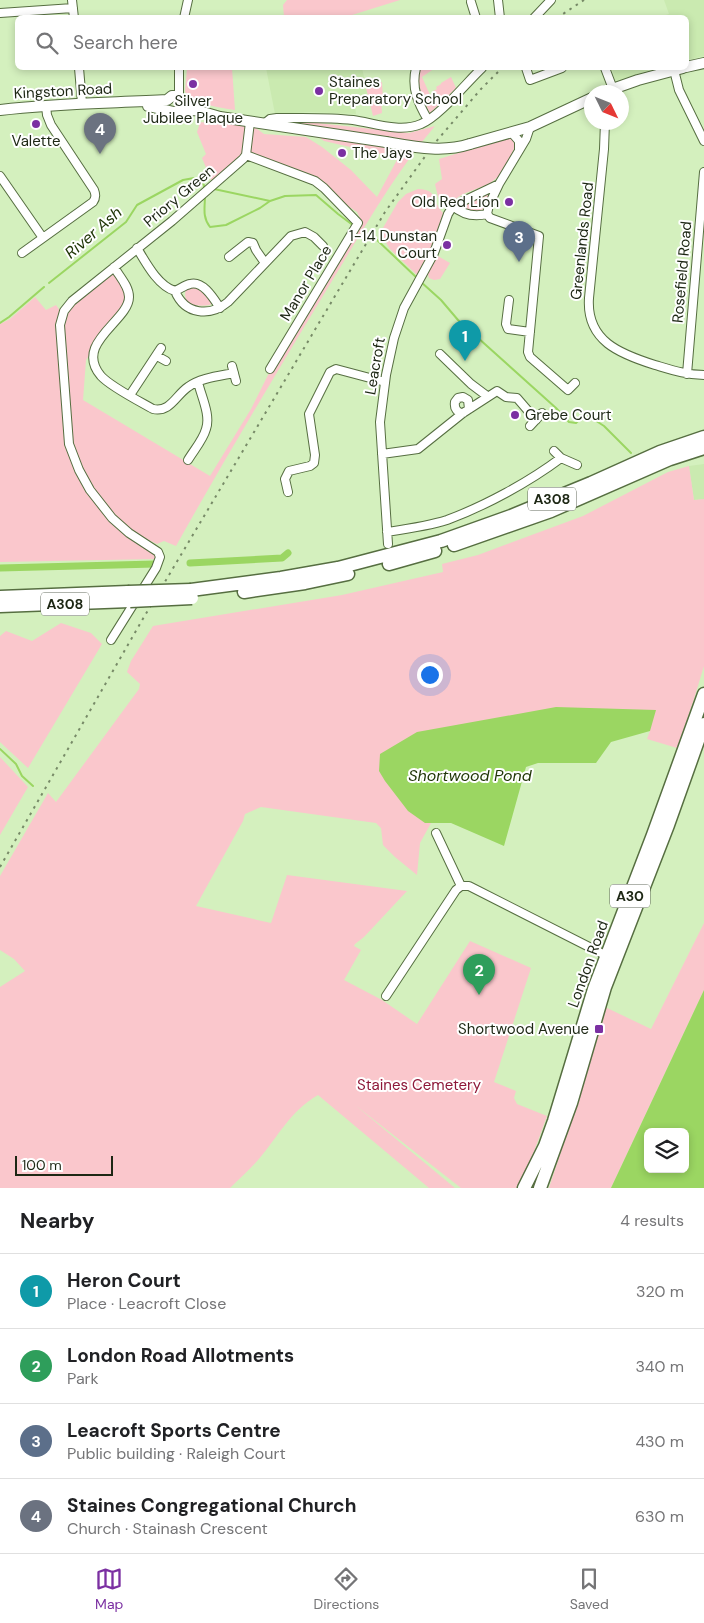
<!DOCTYPE html>
<meta charset="utf-8">
<style>
:root{--surface:#fff;--page:#f6f6f6;--text:#202124;--muted:#757577;--line:#e0e0e0;--accent:#7b30a2}
body{margin:0;font-family:"DM Sans",sans-serif;background:var(--page);color:var(--text)}
.controls{position:absolute;right:15px;bottom:15px;display:grid;overflow:hidden;border-radius:8px;box-shadow:0 2px 8px #0003}
.controls button{width:45px;height:45px;display:grid;place-items:center;padding:0;border:0;border-bottom:1px solid var(--line);background:var(--surface);color:var(--text);font:25px sans-serif}
.compass{position:absolute;left:584px;top:85px;width:45px;height:45px;border-radius:50%;background:var(--surface);box-shadow:0 2px 8px #0003;rotate:133deg}
.scale{position:absolute;left:15px;bottom:12px;width:98px;box-sizing:border-box;padding-left:5px;border:2px solid #1d2714;border-top:0;font-size:14px;line-height:18px;white-space:nowrap;color:#1d2714;-webkit-text-stroke:4px #fff;paint-order:stroke}
.you{position:absolute;left:429px;top:674px;width:18px;height:18px;margin:-12px;border:4px solid #fff;border-radius:50%;background:#1a73e8;box-shadow:0 0 0 8px #1a73e833}
.badge{display:grid;place-items:center;width:32px;height:32px;border-radius:50%;background:var(--accent);color:#fff;font-size:16px;font-weight:700}
.pin{position:absolute;translate:-50% -41px;filter:drop-shadow(0 1px 2px #0008)}
.pin::after{content:'';position:absolute;top:26px;width:18px;height:15px;background:inherit;clip-path:polygon(0 0,100% 0,50% 100%)}
.list{margin:0;padding:0;list-style:none}
h2{display:flex;justify-content:space-between;align-items:center;height:65px;margin:0;padding:0 20px;font-size:21px}
h2 small{font-size:16px;font-weight:400;color:var(--muted)}
.list li{display:grid;grid-template-columns:32px 1fr auto;gap:15px;align-items:center;box-sizing:border-box;height:75px;padding:0 20px;border-top:1px solid var(--line)}
.list b{display:block;font-size:19px;white-space:nowrap}
.list p{margin:0;font-size:16px;white-space:nowrap;color:var(--muted)}
.list em{font-size:16px;font-style:normal;color:var(--muted)}
.icon{flex:none;width:28px;height:28px;fill:none;stroke:currentColor;stroke-width:2;stroke-linecap:round;stroke-linejoin:round}
.map{position:relative;flex:none;width:704px;height:1188px;overflow:hidden}
.search{position:absolute;background:var(--surface);box-shadow:0 2px 8px #0003;left:15px;right:15px;top:15px;height:55px;display:flex;align-items:center;gap:12px;box-sizing:border-box;padding:0 18px;border-radius:8px;color:var(--muted);font-size:19px}
.sheet{height:365px;background:var(--surface)}
nav{display:flex;justify-content:space-around;align-items:center;box-sizing:border-box;height:70px;border-top:1px solid var(--line);background:var(--surface);font-size:14px;color:var(--muted)}
nav a{display:grid;justify-items:center;gap:2px}
nav .on{color:var(--accent)}
.map>svg:first-child{display:block}
</style>
<div class="map">
<svg width="704" height="1188" viewBox="0 0 704 1188">
<rect width="100%" height="100%" fill="#d4f0be"/>
<path fill="#caeab0" d="M664,0H704V56L687,60L686,18L659,17L669,14Z
M266,68H362L368,95L359,104L355,105L356,114L310,112L275,114Z
M612,68H657L615,81Z
M704,464V499L694,500L689,466Z"/>
<path fill="#fac7cc" d="M287,0H400L352,15V17H284L283,5Z
M187,68H232L235,110C216,107 199,105 185,92Z
M419,68H435L422,77L430,95L434,93L433,91L437,89L436,87L441,84V83L451,77L456,88L430,113C422,99 417,84 419,68Z
M382,82L383,99L381,100L382,113L373,116L366,88Z
M290,120L409,133L435,126C397,171 368,221 338,271C283,362 228,453 176,546L164,541L157,544L128,530L107,517L129,538L152,552L157,559L0,562V324L10,319L35,297L46,310L56,305L64,316L77,297L114,267L129,302L104,333L86,360L83,400L210,476L251,409L268,375L280,360L357,230L361,220L357,212L345,204L331,189L310,174L248,154L253,126L264,134L306,137L322,147L351,170L377,197L398,158L324,141L320,138L289,133Z
M198,122L246,125L242,152L238,162L212,182L202,158L206,154L197,132L199,126Z
M512,138L515,146L509,160L499,176L489,184L463,194L446,205L438,197L435,184L442,179L439,159L497,141Z
M418,189C439,190 431,200 443,213C437,234 429,257 417,275L390,249L380,233L398,202L406,194Z
M492,191L483,209L475,213L457,207Z
M436,255L450,263L440,279L434,280L429,278L427,272Z
M196,285L206,292L212,303L210,305C198,307 181,306 186,289Z
M689,466L694,500L704,499V666L693,702L677,748L647,739L650,731L556,707L425,823H431L420,843L417,875L395,857L383,845L381,828L376,823L261,807L245,814L243,821L196,906L271,923L287,875L407,891L364,937L355,944L354,946L361,950L344,980L382,1000L417,1024L470,941L531,968L494,1082L516,1091L514,1098L517,1104L547,1116L528,1168L516,1188H461L355,1105L455,1188H429L318,1095C289,1112 279,1136 258,1160C249,1170 239,1179 230,1188H0V987L25,971L14,959L0,950V876L48,793L56,802L139,689L140,684L127,672L131,661L153,626L342,595L443,572L442,564L478,555L583,516L668,472Z
M61,623L91,633L102,644L28,768L0,742V636L6,631L32,641Z
M0,757L28,787L0,835Z
M704,923V990L611,1188H549L577,1102L590,1055L602,1025L605,1007L651,1029Z"/>
<path fill="#9bd662" fill-rule="evenodd" d="M556,707L656,710L650,731L611,742L596,763H538L526,767L504,846L451,823H425L408,811L385,781L379,771L380,754L417,732Z
M704,990V1188H611ZM648,1132H685V1169H648Z"/>
<g fill="none" stroke-linecap="round" stroke-linejoin="round">
<path stroke="#9bd662" stroke-width="2" d="M214,189L270,201
M205,196C205,207 202,217 210,227L226,225L260,208L270,201L285,196L316,195L338,214L354,226
M376,239L417,278
M421,282L441,300L458,320L556,408L569,422L576,423L583,416L587,415L604,426L631,453
M49,283L126,222L137,205L183,180L194,178L204,185V188
M0,323L9,317L44,287
M0,749L16,764L22,776L33,786"/>
<path stroke="#9bd662" stroke-width="7" d="M190,563L282,558L288,553
M0,568L155,564"/>
<g stroke="#566e41" stroke-width="10">
<path id="minor" d="M72,0L74,18
M498,0L500,18
M471,2L476,18
M0,13L73,8
M184,18L188,0
M534,18L551,0
M79,68L82,103
M179,68V97
M416,68C411,88 418,103 428,120
M526,68L530,80L562,68
M605,68L613,89
M674,70L679,90L704,141
M605,122L604,149L589,298C586,341 620,354 655,365C672,370 687,375 704,375
M265,123L270,119L277,118C302,118 328,117 353,120C374,123 400,133 421,124C439,117 467,82 482,68
M512,133L519,141V150
M246,155L315,181L324,188L358,223L270,369
M0,176L43,238
M453,206C463,215 474,217 487,214L489,205L499,184
M487,214L490,218L539,236L528,352L530,357L568,390L575,383
M137,248C146,263 158,286 175,291C185,315 210,317 228,302L291,236L305,232L314,237L323,246
M22,253L93,202C96,198 96,195 94,190L51,125L47,115L46,106
M229,257L248,242L253,243L256,250L265,263
M114,267C119,276 129,286 129,297C129,321 73,343 101,376C111,387 139,401 153,409C170,413 176,395 188,387C200,378 219,376 234,373
M175,291C180,289 185,285 190,284C203,280 214,299 220,308
M509,300L506,324L508,329L530,332
M440,354L471,384L487,396
M157,356L166,361
M232,366L236,381
M687,374L704,172
M130,395L161,348
M463,413C457,413 454,408 455,402L458,398L463,397L468,400L469,409
M530,426L542,413
M554,451L561,458L577,465
M382,454L418,449L463,413L497,391L506,397L517,398L536,420
M188,460C194,450 203,440 206,429C211,415 201,396 198,382
M288,492L285,479L289,471L310,466L314,463L315,455L309,414L330,372L336,369L385,382
M387,532C407,529 428,526 447,520C485,506 529,482 561,458
M388,544L380,422L386,375L394,338L404,308L434,253L448,214L453,206L499,184L526,139L530,127
M111,640L156,568L160,557L158,552L129,533L112,518L90,490L79,470L69,444L60,325L64,311L72,301L172,221L243,159L246,155L250,122
M436,833L461,886H469L607,956
M386,996L456,890L461,886"/>
</g>
<g stroke="#566e41" stroke-width="12">
<path id="tertiary" d="M686,67L704,63
M604,92L638,80L683,68
M167,100L172,96H176L196,110L220,117L386,142
M148,106L174,112L196,110
M0,110C56,103 111,103 167,100
M470,144L530,127L592,98"/>
</g>
<g stroke="#566e41" stroke-width="15">
<path id="trunk" d="M454,545L551,511L670,459L704,448
M389,564L435,551
M191,590L281,578L338,568L441,541L511,516L591,483L660,452L704,437
M244,592L305,583L348,574
M0,597L128,592
M0,606L130,601
M524,1188L545,1146L554,1121L594,989L653,835L704,694
M540,1188L571,1103L605,987L668,825L704,724"/>
</g>
<use href="#minor" stroke="#fff" stroke-width="8"/>
<use href="#tertiary" stroke="#fff" stroke-width="10"/>
<use href="#trunk" stroke="#fff" stroke-width="12"/>
<path stroke="#778a67" stroke-width="2" stroke-dasharray="2.5 5" stroke-linecap="butt" d="M557,18L584,0
M0,867L144,617L385,212L434,144L481,89L502,68"/>
<g stroke="#566e41" stroke-width="12" stroke-linecap="butt">
<path id="tertiary-bridge" d="M386,142C415,147 442,153 470,144"/>
</g>
<g stroke="#566e41" stroke-width="15" stroke-linecap="butt">
<path id="trunk-bridge" d="M128,592L191,590
M130,601L192,598"/>
</g>
<use href="#tertiary-bridge" stroke="#fff" stroke-width="10"/>
<use href="#trunk-bridge" stroke="#fff" stroke-width="12"/>
</g>
<g fill="#7b30a2" stroke="#fff" stroke-width="2">
<circle cx="193" cy="84" r="5"/>
<circle cx="319" cy="91" r="5"/>
<circle cx="36" cy="124" r="5"/>
<circle cx="342" cy="153" r="5"/>
<circle cx="509" cy="202" r="5"/>
<circle cx="447" cy="245" r="5"/>
<circle cx="515" cy="415" r="5"/>
<rect x="594" y="1024" width="10" height="10" rx="2.5"/>
</g>
<g text-anchor="middle" stroke-width="4" stroke-linejoin="round" paint-order="stroke">
<g fill="#fff" stroke="#61685a" stroke-width="1">
<rect x="528" y="487.5" width="48" height="23" rx="4"/>
<rect x="41" y="592.5" width="48" height="23" rx="4"/>
<rect x="610" y="884.5" width="40" height="23" rx="4"/>
</g>
<g font-size="14" font-weight="bold" fill="#1d2714">
<text x="552" y="504">A308</text>
<text x="65" y="609">A308</text>
<text x="630" y="901">A30</text>
</g>
<g font-size="15" fill="#1d2714" stroke="#fff" text-anchor="start">
<text x="329" y="87">Staines<tspan x="329" dy="17">Preparatory School</tspan></text>
<text x="193" y="106" text-anchor="middle">Silver<tspan x="193" dy="17">Jubilee Plaque</tspan></text>
<text x="36" y="146" text-anchor="middle">Valette</text>
<text x="352" y="158">The Jays</text>
<text x="499" y="207" text-anchor="end">Old Red Lion</text>
<text x="437" y="241" text-anchor="end">1-14 Dunstan<tspan x="437" dy="17">Court</tspan></text>
<text x="525" y="420">Grebe Court</text>
<text x="589" y="1034" text-anchor="end">Shortwood Avenue</text>
</g>
<g font-size="15" fill="#1d2714" stroke="#fff">
<text transform="translate(63 91) rotate(-3)" y="5">Kingston Road</text>
<text transform="translate(179 196) rotate(-40)" y="5">Priory Green</text>
<text transform="translate(582 241) rotate(-84)" y="5">Greenlands Road</text>
<text transform="translate(682 272) rotate(-85)" y="5">Rosefield Road</text>
<text transform="translate(306 283) rotate(-59)" y="5">Manor Place</text>
<text transform="translate(375 366) rotate(-80)" y="5">Leacroft</text>
<text transform="translate(588 964) rotate(-70)" y="5">London Road</text>
</g>
<g font-size="15" fill="#8e1839" stroke="#fff">
<text x="419" y="1090">Staines Cemetery</text>
</g>
<g font-size="16" font-style="italic" fill="#213708" stroke="#fff">
<text transform="translate(93 232) rotate(-41)" y="6">River Ash</text>
<text x="470" y="781">Shortwood Pond</text>
</g>
</g>
</svg>
<div class="controls">
<button><svg class="icon" aria-label="layers" viewBox="0 0 24 24"><path d="M12 4l9 5-9 5-9-5zM3 14l9 5 9-5"/></svg></button>
</div>
<svg class="compass" viewBox="-18 -18 36 36"><path d="M0-13l5 13h-10z" fill="#e53935"/><path d="M0 13l5-13h-10z" fill="#757577"/></svg>
<div class="scale">100 m</div>
<div class="you"></div>
<div class="pin badge" style="left:465px;top:361px;background:#0f9aa8">1</div>
<div class="pin badge" style="left:479px;top:995px;background:#2e9e5b">2</div>
<div class="pin badge" style="left:519px;top:262px;background:#5c6f8a">3</div>
<div class="pin badge" style="left:100px;top:154px;background:#6b7280">4</div>
<div class="search"><svg class="icon" aria-label="search" viewBox="0 0 24 24"><circle cx="10" cy="10" r="6"/><path d="M15 15l6 6"/></svg>Search here</div>
</div>
<section class="sheet">
<h2>Nearby<small>4 results</small></h2>
<ul class="list">
<li><span class="badge" style="background:#0f9aa8">1</span><div><b>Heron Court</b><p>Place · Leacroft Close</p></div><em>320 m</em></li>
<li><span class="badge" style="background:#2e9e5b">2</span><div><b>London Road Allotments</b><p>Park</p></div><em>340 m</em></li>
<li><span class="badge" style="background:#5c6f8a">3</span><div><b>Leacroft Sports Centre</b><p>Public building · Raleigh Court</p></div><em>430 m</em></li>
<li><span class="badge" style="background:#6b7280">4</span><div><b>Staines Congregational Church</b><p>Church · Stainash Crescent</p></div><em>630 m</em></li>
</ul>
</section>
<nav>
<a class="on"><svg class="icon" aria-label="map" viewBox="0 0 24 24"><path d="M3 6l6-2 6 2 6-2v14l-6 2-6-2-6 2zM9 4v14M15 6v14"/></svg>Map</a>
<a><svg class="icon" aria-label="directions" viewBox="0 0 24 24"><path d="M12 3l9 9-9 9-9-9zM9 14v-3h6M13 9l2 2-2 2"/></svg>Directions</a>
<a><svg class="icon" aria-label="saved" viewBox="0 0 24 24"><path d="M7 4h10v16l-5-4-5 4z"/></svg>Saved</a>
</nav>
